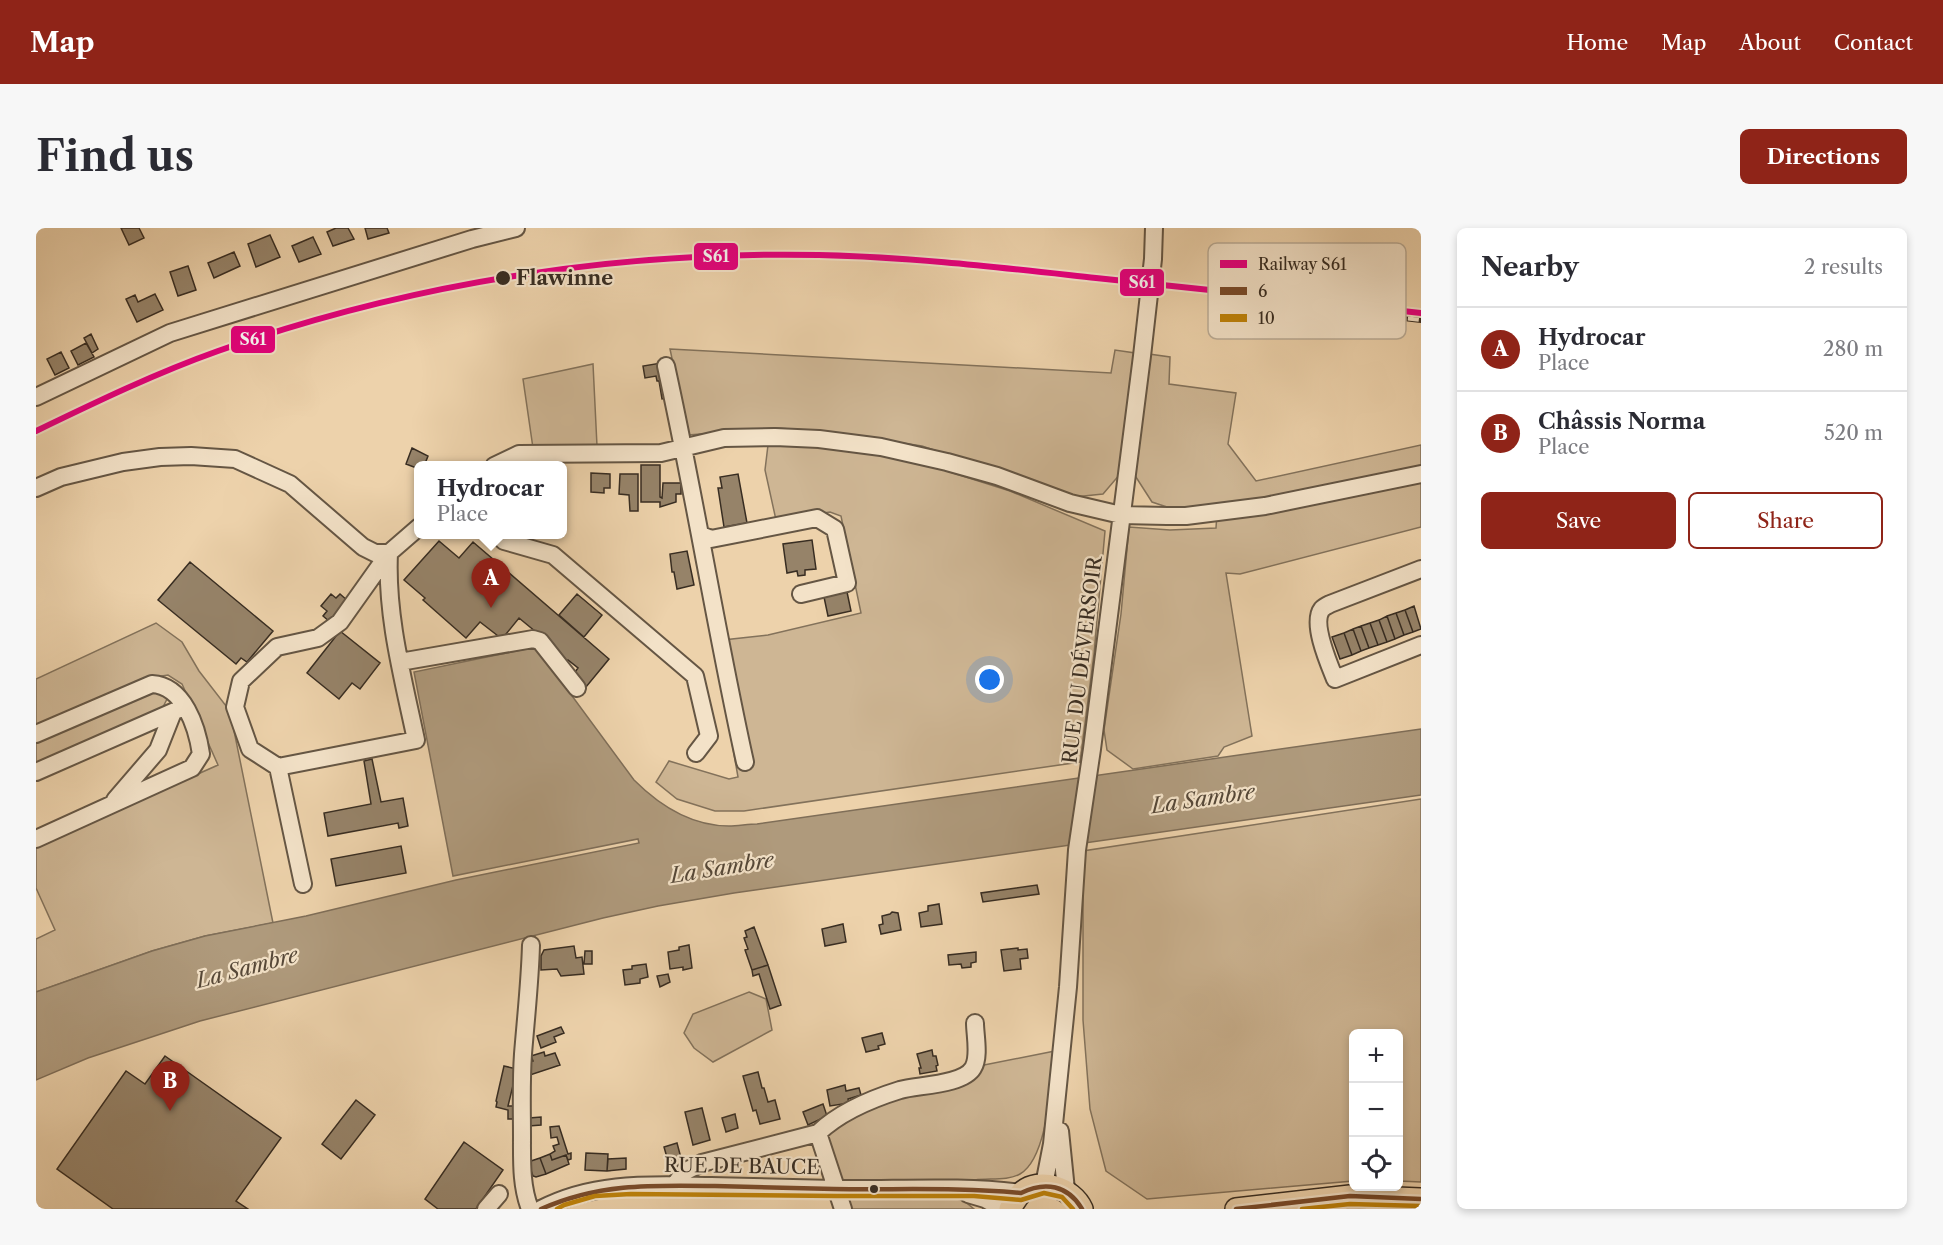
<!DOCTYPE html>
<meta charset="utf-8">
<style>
:root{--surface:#fff;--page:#f7f7f7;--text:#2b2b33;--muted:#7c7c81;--line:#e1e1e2;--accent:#8f2418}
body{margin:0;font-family:"Libre Caslon Text",serif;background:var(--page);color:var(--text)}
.controls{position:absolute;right:18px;bottom:18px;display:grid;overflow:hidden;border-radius:9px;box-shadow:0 3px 9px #0003}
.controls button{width:54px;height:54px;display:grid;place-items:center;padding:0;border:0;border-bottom:2px solid var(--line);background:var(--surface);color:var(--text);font:30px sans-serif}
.you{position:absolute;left:954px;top:452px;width:21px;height:21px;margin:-15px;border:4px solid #fff;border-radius:50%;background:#1a73e8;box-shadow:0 0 0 9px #1a73e833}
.badge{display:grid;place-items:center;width:39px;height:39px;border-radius:50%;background:var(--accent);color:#fff;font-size:20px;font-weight:700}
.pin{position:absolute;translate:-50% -50px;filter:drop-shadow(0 2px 3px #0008)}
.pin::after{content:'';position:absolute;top:32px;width:21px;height:18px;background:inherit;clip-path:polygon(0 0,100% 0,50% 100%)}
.popup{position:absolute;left:378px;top:233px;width:153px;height:78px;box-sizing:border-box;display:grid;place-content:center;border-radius:9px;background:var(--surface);filter:drop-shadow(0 2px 4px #0005);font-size:20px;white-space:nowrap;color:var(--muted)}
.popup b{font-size:22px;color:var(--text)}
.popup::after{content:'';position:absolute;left:50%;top:100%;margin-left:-12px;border:12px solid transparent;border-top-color:var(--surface)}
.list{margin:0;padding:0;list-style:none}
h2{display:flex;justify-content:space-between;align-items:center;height:78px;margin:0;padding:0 24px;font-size:26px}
h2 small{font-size:20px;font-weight:400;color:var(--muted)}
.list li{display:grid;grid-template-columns:39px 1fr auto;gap:18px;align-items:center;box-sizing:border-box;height:84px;padding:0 24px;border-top:2px solid var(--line)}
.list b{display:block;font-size:22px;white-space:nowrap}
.list p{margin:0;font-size:20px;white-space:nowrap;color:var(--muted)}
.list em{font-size:20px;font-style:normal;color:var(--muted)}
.actions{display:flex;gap:12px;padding:18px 24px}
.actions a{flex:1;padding:14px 0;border:2px solid var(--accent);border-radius:9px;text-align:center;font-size:21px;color:var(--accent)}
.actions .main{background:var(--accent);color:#fff}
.icon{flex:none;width:33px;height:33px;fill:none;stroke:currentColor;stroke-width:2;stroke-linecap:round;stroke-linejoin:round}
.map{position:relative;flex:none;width:1385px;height:981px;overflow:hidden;border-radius:9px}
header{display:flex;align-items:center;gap:36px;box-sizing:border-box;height:84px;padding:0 30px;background:var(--accent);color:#fff}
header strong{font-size:28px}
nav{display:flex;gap:33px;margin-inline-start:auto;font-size:21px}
.intro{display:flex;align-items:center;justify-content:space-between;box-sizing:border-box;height:144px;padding:0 36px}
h1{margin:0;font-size:42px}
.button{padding:15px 27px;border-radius:9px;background:var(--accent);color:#fff;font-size:21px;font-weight:700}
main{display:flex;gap:36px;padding:0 36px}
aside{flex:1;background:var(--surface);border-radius:9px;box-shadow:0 3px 9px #0003}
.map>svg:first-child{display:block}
</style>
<header>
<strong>Map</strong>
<nav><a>Home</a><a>Map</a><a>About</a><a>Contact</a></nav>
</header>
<div class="intro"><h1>Find us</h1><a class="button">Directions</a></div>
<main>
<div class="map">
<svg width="1385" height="981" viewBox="0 0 1385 981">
<rect width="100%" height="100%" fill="#edd2ab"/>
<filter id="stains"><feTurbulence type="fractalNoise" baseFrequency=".00333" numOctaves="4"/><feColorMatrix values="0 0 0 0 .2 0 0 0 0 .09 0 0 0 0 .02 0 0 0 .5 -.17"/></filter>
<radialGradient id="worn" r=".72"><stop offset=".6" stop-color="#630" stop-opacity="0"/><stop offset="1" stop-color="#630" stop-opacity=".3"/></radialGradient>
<path fill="#ceb694" stroke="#83725b" stroke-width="1.5" d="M634,121L1075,145L1079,122L1099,125L1085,245L1067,266L1038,269L886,218L786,203L740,200L652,207Z
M1113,126L1134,129L1133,156L1200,165L1192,216L1220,253L1385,217V238L1288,260L1146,284L1116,274L1098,246Z
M557,136L561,218L497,220L487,151Z
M732,217L816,221L892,237L974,263L1069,303L1058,426L1044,534L708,583H679L641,571L620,554L633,533L693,551L702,549L678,413L732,407L825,385L805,288L794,284L740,292L729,242Z
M1385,246V299L1204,346L1190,345L1216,508L1188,519L1182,528L1097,541L1071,522L1068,502L1085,386L1093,299L1134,302L1180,300L1181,285Z
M120,395L146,414L163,443L194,483L237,695L169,708L116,723L0,764V711L19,702L0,660V618L182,537L146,456L132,447L106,451L0,497V451Z
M119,463L127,465L131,471L126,481L0,535V515Z
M1385,571V954L1363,953L1362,806H1318L1317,953L1111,971L1070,943L1054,881L1047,792V623Z
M713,764L730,771L736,802L677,834L658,820L648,805L657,786Z
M1019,823C1015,853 1012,930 984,946C972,953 953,950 939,952L938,960L800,961L782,905L794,894L938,839Z
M887,966L927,972L938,981H811L808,970Z"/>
<path fill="#af9a7c" stroke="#7f6e58" stroke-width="1.5" d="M500,419L598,552C623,577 656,598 693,598C702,598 712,596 721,596L1385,501V567L698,665L622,678L567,690L164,793L52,830L0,852V764L116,723L169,708L270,688L420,652L603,615L602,611L417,648L378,444Z"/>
<path fill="#968369" stroke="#382d22" stroke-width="1.5" d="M85,0H103L108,10L93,17Z
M300,0H312L318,11L297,18L291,4Z
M329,0H351L353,5L332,11Z
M234,7L244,29L220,39L212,16Z
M277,9L285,26L263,34L256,18Z
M198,24L204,38L178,50L172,35Z
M152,38L160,62L142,68L134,44Z
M119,66L127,82L101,94L90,71L99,67L102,74Z
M55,106L62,121L56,125L48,110Z
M50,115L58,129L42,137L35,123Z
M25,124L33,140L19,147L11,131Z
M625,135L632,170L626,171L623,153H621L620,148L609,150L607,138Z
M376,220L392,228L388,238H383V241L370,236Z
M605,237H624V269L626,270L627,255H645V266H640V274L624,279V274H605Z
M555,245L574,246V260H568V265L555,264Z
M584,246H602V283H594L593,267L583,266Z
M702,246L711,295L688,299L682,260H686L684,249Z
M776,312L780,341L769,342V347L762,348L761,343L751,345L747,316Z
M403,313L423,330L437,314L573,431L550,459L537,447L542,440L532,432L530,434L524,429L526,427L523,423L483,390L466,411L444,394L430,410L387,372L389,370L368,352Z
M651,323L658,357L641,361L638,344H636L634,326Z
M154,334L237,403L211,434L205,430L200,436L122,372Z
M811,364L815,383L792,388L788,369Z
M295,366L300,370L304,366L312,373L294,394L287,388L291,383L285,378Z
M541,366L566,387L548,409L523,387Z
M1378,378L1385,401L1377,404L1369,382Z
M1369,382L1377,404L1368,407L1360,385Z
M1360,385L1368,407L1359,411L1351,388Z
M1351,388L1359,411L1351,414L1343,392Z
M1343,392L1351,414L1342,417L1334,395Z
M1334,395L1342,417L1333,420L1325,398Z
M1325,398L1333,420L1325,423L1317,401Z
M1317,401L1325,423L1316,427L1308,405Z
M304,403L344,435L324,461L316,455L303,471L271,445Z
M1308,405L1316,427L1304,431L1296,409Z
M336,531L345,574L367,570L372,598L363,600L362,595L292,608L288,585L335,576L328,533Z
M365,618L370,645L300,658L295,631Z
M1001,657L1003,666L947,674L945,665Z
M903,676L906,696L885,699L883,685L892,683V678Z
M856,684L862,685L865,702L845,706L843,697L847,696L846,688L854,686Z
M807,696L810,714L789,718L786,701Z
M718,699L732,737L716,742L709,722L712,721L708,710L711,709L709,703Z
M653,717L656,740L647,742V739L634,741L632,724L643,722V719Z
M538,718L540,730L546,729L548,746L525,748L521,741L505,742V728L508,722Z
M982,720V722L991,721L992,730L984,731L985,741L968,743L965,722Z
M549,723H556V736H548Z
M940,724V734L935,735V739L926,740L925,736L913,737L912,727Z
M610,736L612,749L604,751V755L589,757L587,742L596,741V738Z
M732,737L745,777L734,781L723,746L717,748L716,742Z
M632,746L634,754L624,759L621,748Z
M525,799L528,805L518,809L520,814L505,820L501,808Z
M846,805L849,816L842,818L843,821L830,824L826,810Z
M896,822L897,828H900L902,837L900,838L901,843L884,846L883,840H885L881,826Z
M508,824L509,828L519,825L524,837L491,848L492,834L497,833L495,828Z
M129,828L245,910L200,973L212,981H77L21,941L90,843L109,856Z
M468,838L481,841L472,878H477L478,891H472V882L460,879L461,874L460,873Z
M722,844L726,860H728L732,874L739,872L744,891L724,896L720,882L717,883L707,848Z
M809,857L810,863L823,860L825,867L812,871L813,875L794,878L791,862Z
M320,872L339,887L305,931L286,916Z
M787,876L791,888L772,897L767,884Z
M666,880L674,912L657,917L649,884Z
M699,886L702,900L690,904L686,890Z
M505,889V897L493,898V890Z
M523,898L532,926L535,925V931L532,932L530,927L516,932L514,926L519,923L517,918L523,916L521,909L515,910L514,899Z
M428,914L467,942L440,981H402L389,971Z
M641,915L645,930L632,933L628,919Z
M550,925L572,926L571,943L549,942Z
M514,926L516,932L530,927L533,936L510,946L504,930Z
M504,930L510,946L500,949L497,948L492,934Z
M590,930V941L571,943L572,931Z"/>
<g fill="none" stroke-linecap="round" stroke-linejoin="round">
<g stroke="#655644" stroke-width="20">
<path id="minor" d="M630,138C659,269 680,403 709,534
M0,169L134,105L436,11L480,0
M458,238L483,226L625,225L688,210L739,209L783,211L845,219L911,234L961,248L1034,275L1085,287L1131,288H1150L1229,278L1385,246
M0,260L25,249L87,234L124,229L155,228L199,231L254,256L327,319L339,325H353
M461,306L468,313L517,327L659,448L673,508L660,525
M665,307L675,311L781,290L799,301L811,355L765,366
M353,325C350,388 367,450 380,512L242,539L214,521L199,479L205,453L241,419L282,410L304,394L353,325L383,299
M1385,341L1294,376C1292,377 1288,379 1286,381C1275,395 1293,436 1299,451L1385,417
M364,434L497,411L504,413L541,460
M0,506L116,456C148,458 161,499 165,526L156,540L0,611
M242,539L267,656
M0,544L148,479
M79,572L122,522L137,484
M1024,903L1030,962
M1008,957L1016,916L1032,759L1041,622L1056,521L1106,128L1117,31L1118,0
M638,958L648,944L666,935L782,905
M932,966L949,971L967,981
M450,981L463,966
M494,981C485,958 486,933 486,909C486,881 485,854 487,826C490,789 494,753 495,717
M505,981C559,953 615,957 675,958C716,959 757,960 798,961C860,962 923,957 985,965
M807,981L782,905C804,884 835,871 864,862C882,857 927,857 937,840C944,829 939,807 939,795"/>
</g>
<g stroke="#382d22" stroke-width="24">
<path id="major" d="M974,981C977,976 981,969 985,965C1003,948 1037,960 1046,981
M1200,981L1314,968L1385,971"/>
</g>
<use href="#minor" stroke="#f3e2c8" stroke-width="16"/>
<use href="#major" stroke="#edd2ab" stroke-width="21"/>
<g stroke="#382d22" stroke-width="6">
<path id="rail" d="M1176,62L1299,82L1385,92"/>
</g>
<use href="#rail" stroke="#f3e2c8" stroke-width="4" stroke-dasharray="11" stroke-linecap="butt"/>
<g stroke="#f3e2c8" stroke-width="9">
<path id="bus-1" d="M985,965C1009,953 1032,957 1046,981
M505,981C563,955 617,957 679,958C719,959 759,960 798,961C861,962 923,959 985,965
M1200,981L1314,968L1385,971"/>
</g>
<g stroke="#f3e2c8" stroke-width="9">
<path id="bus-2" d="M521,981L528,977L559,968L595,966L800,968H938L985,972L1008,965L1026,969L1037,981
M1266,981L1314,976L1385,978"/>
</g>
<use href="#bus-1" stroke="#7a4b2a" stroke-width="4.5"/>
<use href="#bus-2" stroke="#be820a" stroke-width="4.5"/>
<g stroke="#f3e2c8" stroke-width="10">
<path id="rail-1" d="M0,203C60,174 120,145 182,123C374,55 580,23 783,27C876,29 968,40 1060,50C1168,61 1277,73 1385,85"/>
</g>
<use href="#rail-1" stroke="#e5007d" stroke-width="6"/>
</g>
<g fill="#382d22" stroke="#f3e2c8" stroke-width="2">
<circle cx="467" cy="50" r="8"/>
<circle cx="838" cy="961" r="5"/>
</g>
<g text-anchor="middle" stroke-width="4.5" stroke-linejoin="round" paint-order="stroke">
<g font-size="20" font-weight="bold" fill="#382d22" stroke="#f3e2c8" text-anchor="start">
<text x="480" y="57">Flawinne</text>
</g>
<g font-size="20" fill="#382d22" stroke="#f3e2c8">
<text transform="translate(1046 432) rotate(-83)" y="7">RUE DU DÉVERSOIR</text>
<text transform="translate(706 938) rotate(1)" y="7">RUE DE BAUCE</text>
</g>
<g font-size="21" font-style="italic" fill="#564838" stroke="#f3e2c8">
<text transform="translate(1167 571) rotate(-8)" y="7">La Sambre</text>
<text transform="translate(686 640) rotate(-9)" y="7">La Sambre</text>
<text transform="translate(211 740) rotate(-15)" y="7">La Sambre</text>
</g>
</g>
<rect x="1172" y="15" width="198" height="96" rx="9" fill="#f3e2c8" stroke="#bbac96" stroke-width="1.5"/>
<rect x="1184" y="32" width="27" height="8" fill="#e5007d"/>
<rect x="1184" y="59" width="27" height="8" fill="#7a4b2a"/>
<rect x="1184" y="86" width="27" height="8" fill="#be820a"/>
<g font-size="16" fill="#382d22">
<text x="1222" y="42">Railway S61</text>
<text x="1222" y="69">6</text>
<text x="1222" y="96">10</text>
</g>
<g stroke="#f3e2c8" stroke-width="2">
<rect x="657" y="14" width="46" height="29" rx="6" fill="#e5007d"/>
<rect x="1083" y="40" width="46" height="29" rx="6" fill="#e5007d"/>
<rect x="194" y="97" width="46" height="29" rx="6" fill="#e5007d"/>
</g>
<g font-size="16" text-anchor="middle" font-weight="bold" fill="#fff">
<text x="680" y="34">S61</text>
<text x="1106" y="60">S61</text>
<text x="217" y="117">S61</text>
</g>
<rect width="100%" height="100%" filter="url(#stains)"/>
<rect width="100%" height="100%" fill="url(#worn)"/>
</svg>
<div class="controls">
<button>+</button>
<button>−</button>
<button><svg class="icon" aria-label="locate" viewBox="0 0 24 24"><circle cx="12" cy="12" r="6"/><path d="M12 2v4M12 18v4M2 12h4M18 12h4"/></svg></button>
</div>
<div class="you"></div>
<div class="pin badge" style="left:455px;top:380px">A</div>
<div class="popup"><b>Hydrocar</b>Place</div>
<div class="pin badge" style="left:134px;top:883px">B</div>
</div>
<aside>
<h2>Nearby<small>2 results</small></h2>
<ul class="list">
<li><span class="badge">A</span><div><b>Hydrocar</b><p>Place</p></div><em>280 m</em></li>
<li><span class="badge">B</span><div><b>Châssis Norma</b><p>Place</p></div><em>520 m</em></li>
</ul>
<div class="actions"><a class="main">Save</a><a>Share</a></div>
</aside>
</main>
